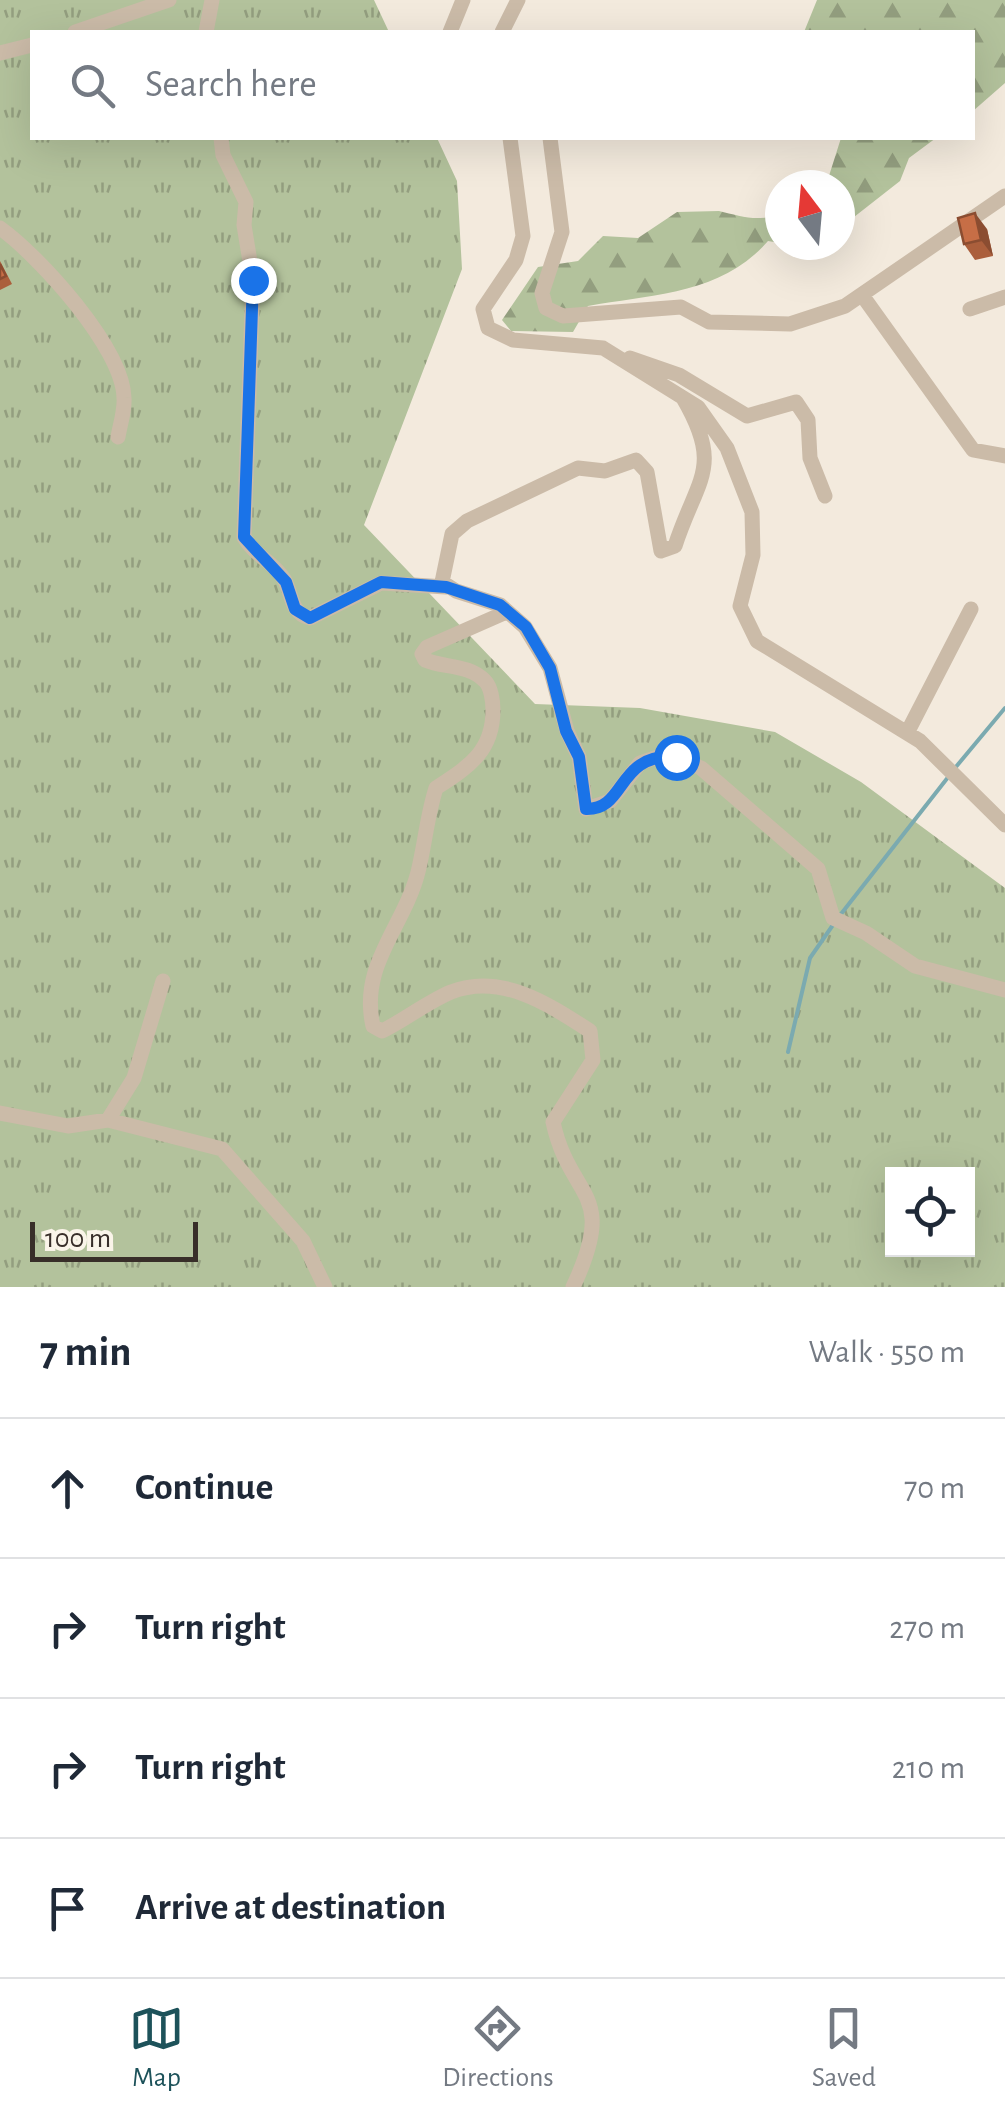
<!DOCTYPE html>
<meta charset="utf-8">
<style>
:root{--surface:#fff;--page:#f2f2f3;--text:#1f2937;--muted:#747a83;--line:#e0e1e3;--accent:#1d525a}
body{margin:0;font-family:"Alegreya Sans",sans-serif;background:var(--page);color:var(--text)}
.controls{position:absolute;right:30px;bottom:30px;display:grid;overflow:hidden;border-radius:0px;box-shadow:0 10px 40px #0002}
.controls button{width:90px;height:90px;display:grid;place-items:center;padding:0;border:0;border-bottom:2px solid var(--line);background:var(--surface);color:var(--text);font:50px sans-serif}
.compass{position:absolute;left:765px;top:170px;width:90px;height:90px;border-radius:50%;background:var(--surface);box-shadow:0 10px 40px #0002;rotate:344deg}
.scale{position:absolute;left:30px;bottom:25px;width:168px;box-sizing:border-box;padding-left:10px;border:5px solid #382e29;border-top:0;font-size:28px;line-height:35px;white-space:nowrap;color:#382e29;-webkit-text-stroke:8px #faf4e9;paint-order:stroke}
.stop{position:absolute;width:30px;height:30px;margin:-22px;border:8px solid #1a73e8;border-radius:50%;background:#fff}
.stop.end{background:#1a73e8;border-color:#fff;box-shadow:0 2px 10px #0008}
.list{margin:0;padding:0;list-style:none}
h2{display:flex;justify-content:space-between;align-items:center;height:130px;margin:0;padding:0 40px;font-size:42px}
h2 small{font-size:32px;font-weight:400;color:var(--muted)}
.list li{display:grid;grid-template-columns:65px 1fr auto;gap:30px;align-items:center;box-sizing:border-box;height:140px;padding:0 40px;border-top:2px solid var(--line)}
.list b{display:block;font-size:38px;white-space:nowrap}
.list em{font-size:32px;font-style:normal;color:var(--muted)}
.icon{flex:none;width:55px;height:55px;fill:none;stroke:currentColor;stroke-width:2;stroke-linecap:round;stroke-linejoin:round}
.map{position:relative;flex:none;width:1005px;height:1287px;overflow:hidden}
.search{position:absolute;background:var(--surface);box-shadow:0 10px 40px #0002;left:30px;right:30px;top:30px;height:110px;display:flex;align-items:center;gap:25px;box-sizing:border-box;padding:0 35px;border-radius:0px;color:var(--muted);font-size:38px}
.sheet{height:690px;background:var(--surface)}
nav{display:flex;justify-content:space-around;align-items:center;box-sizing:border-box;height:140px;border-top:2px solid var(--line);background:var(--surface);font-size:28px;color:var(--muted)}
nav a{display:grid;justify-items:center;gap:5px}
nav .on{color:var(--accent)}
.map>svg:first-child{display:block}
</style>
<div class="map">
<svg width="1005" height="1287" viewBox="0 0 1005 1287">
<defs>
<pattern id="grass-tufts" width="24" height="20" patternUnits="userSpaceOnUse" patternTransform="scale(2.5)"><rect width="24" height="20" fill="#b3c29c"/><path d="M3 7l-1-3M5 7V3M7 7l1-3M15 17l-1-3M17 17v-4M19 17l1-3" fill="none" stroke="#939e7f"/></pattern>
<pattern id="forest-firs" width="22" height="20" patternUnits="userSpaceOnUse" patternTransform="scale(2.5)"><rect width="22" height="20" fill="#b3c29c"/><path d="M5 1l3.5 6h-7zM16 11l3.5 6h-7z" fill="#939e7f"/></pattern>
</defs>
<rect width="100%" height="100%" fill="#f3eadd"/>
<path fill="url(#grass-tufts)" fill-rule="evenodd" d="M0,0H374L389,32H32V138H437L457,181L462,269L364,525L535,704L640,708L775,732L861,782L1005,888V1287H0ZM892,1174H968V1250H892Z"/>
<path fill="url(#forest-firs)" d="M817,0H1005V83L973,111L972,32H804Z
M841,138H936L909,158L900,181L840,228V185H820L828,179Z
M719,211C740,216 760,223 780,213V243L768,241C721,295 653,294 588,306L573,332L511,331L502,320L538,267L578,261L603,236L638,238L677,212Z"/>
<g fill="none" stroke-linecap="round" stroke-linejoin="round">
<path stroke="#7baab0" stroke-width="4" d="M955,768L1005,708
M841,914L949,776
M788,1052L810,958L835,922"/>
<path stroke="#cbbba8" stroke-width="15" d="M75,32L169,0
M206,32L212,0
M450,32L463,0
M502,32L518,0
M0,53L32,45
M221,138L223,155L246,202L244,225L253,280L244,537C254,555 273,562 284,579C293,595 290,613 310,618L381,583L446,587
M510,138L523,236L516,260L483,309L488,328L513,340L603,348L698,407L727,448L752,512L753,555L740,606L757,641L920,741L1005,825
M550,138L562,232L542,293L546,308L563,316L681,307L709,322L790,324L845,306L1005,196
M0,228C39,256 123,348 124,398C125,410 120,425 118,437
M862,295L973,450L1005,456
M970,309L1005,297
M630,358L679,375L747,416L796,402L808,420L810,458L825,496
M500,605L525,627L550,668L567,731L579,757L586,809L610,801L640,763L660,756L676,757L701,768L818,869L833,918L866,933L915,966L1005,990
M907,733L971,609
M0,1113L68,1126L108,1120L222,1149L303,1241L325,1287
M108,1120L134,1078L163,981
M573,1287C619,1189 570,1201 553,1122L593,1060L590,1031C550,1005 501,972 451,992C427,1002 405,1020 382,1031L373,1026C359,965 404,927 418,872C425,844 427,816 436,788C468,767 493,752 493,710C493,701 491,687 485,681C469,664 444,668 425,660L422,654L427,647L502,614L500,605L456,591L442,582L452,534L467,521L578,468L605,471L636,460L647,472L661,551L675,546C697,478 724,468 683,398"/>
</g>
<path fill="#ab5f3c" d="M987,229L993,256L975,260L964,244Z
M0,261L12,284L0,290Z"/>
<path fill="#8b4d31" d="M975,213L987,229L993,256L981,240Z"/>
<path fill="#c76e46" stroke="#8b4d31" stroke-width="2.5" d="M975,213L981,240L964,244L958,218Z
M0,264L6,276L0,279Z"/>
<g fill="none" stroke-linecap="round" stroke-linejoin="round">
<path stroke="#1a73e8" stroke-width="12" d="M253,280L244,537L286,582L295,609L310,618L381,582L446,587L500,605L526,627L550,668L566,731L579,757L586,809C627,810 616,753 676,757"/>
</g>
</svg>
<div class="controls">
<button><svg class="icon" aria-label="locate" viewBox="0 0 24 24"><circle cx="12" cy="12" r="6"/><path d="M12 2v4M12 18v4M2 12h4M18 12h4"/></svg></button>
</div>
<svg class="compass" viewBox="-18 -18 36 36"><path d="M0-13l5 13h-10z" fill="#e53935"/><path d="M0 13l5-13h-10z" fill="#747a83"/></svg>
<div class="scale">100 m</div>
<div class="stop" style="left:676px;top:757px"></div>
<div class="stop end" style="left:253px;top:280px"></div>
<div class="search"><svg class="icon" aria-label="search" viewBox="0 0 24 24"><circle cx="10" cy="10" r="6"/><path d="M15 15l6 6"/></svg>Search here</div>
</div>
<section class="sheet">
<h2>7 min<small>Walk · 550 m</small></h2>
<ul class="list">
<li><svg class="icon" aria-label="ahead" viewBox="0 0 24 24"><path d="M12 20V5M6 11l6-6 6 6"/></svg><div><b>Continue</b></div><em>70 m</em></li>
<li><svg class="icon" aria-label="right" viewBox="0 0 24 24"><path d="M7 20v-9h11M14 6l5 5-5 5"/></svg><div><b>Turn right</b></div><em>270 m</em></li>
<li><svg class="icon" aria-label="right" viewBox="0 0 24 24"><path d="M7 20v-9h11M14 6l5 5-5 5"/></svg><div><b>Turn right</b></div><em>210 m</em></li>
<li><svg class="icon" aria-label="arrive" viewBox="0 0 24 24"><path d="M6 21V4h12l-3 4 3 4H6"/></svg><div><b>Arrive at destination</b></div></li>
</ul>
</section>
<nav>
<a class="on"><svg class="icon" aria-label="map" viewBox="0 0 24 24"><path d="M3 6l6-2 6 2 6-2v14l-6 2-6-2-6 2zM9 4v14M15 6v14"/></svg>Map</a>
<a><svg class="icon" aria-label="directions" viewBox="0 0 24 24"><path d="M12 3l9 9-9 9-9-9zM9 14v-3h6M13 9l2 2-2 2"/></svg>Directions</a>
<a><svg class="icon" aria-label="saved" viewBox="0 0 24 24"><path d="M7 4h10v16l-5-4-5 4z"/></svg>Saved</a>
</nav>
